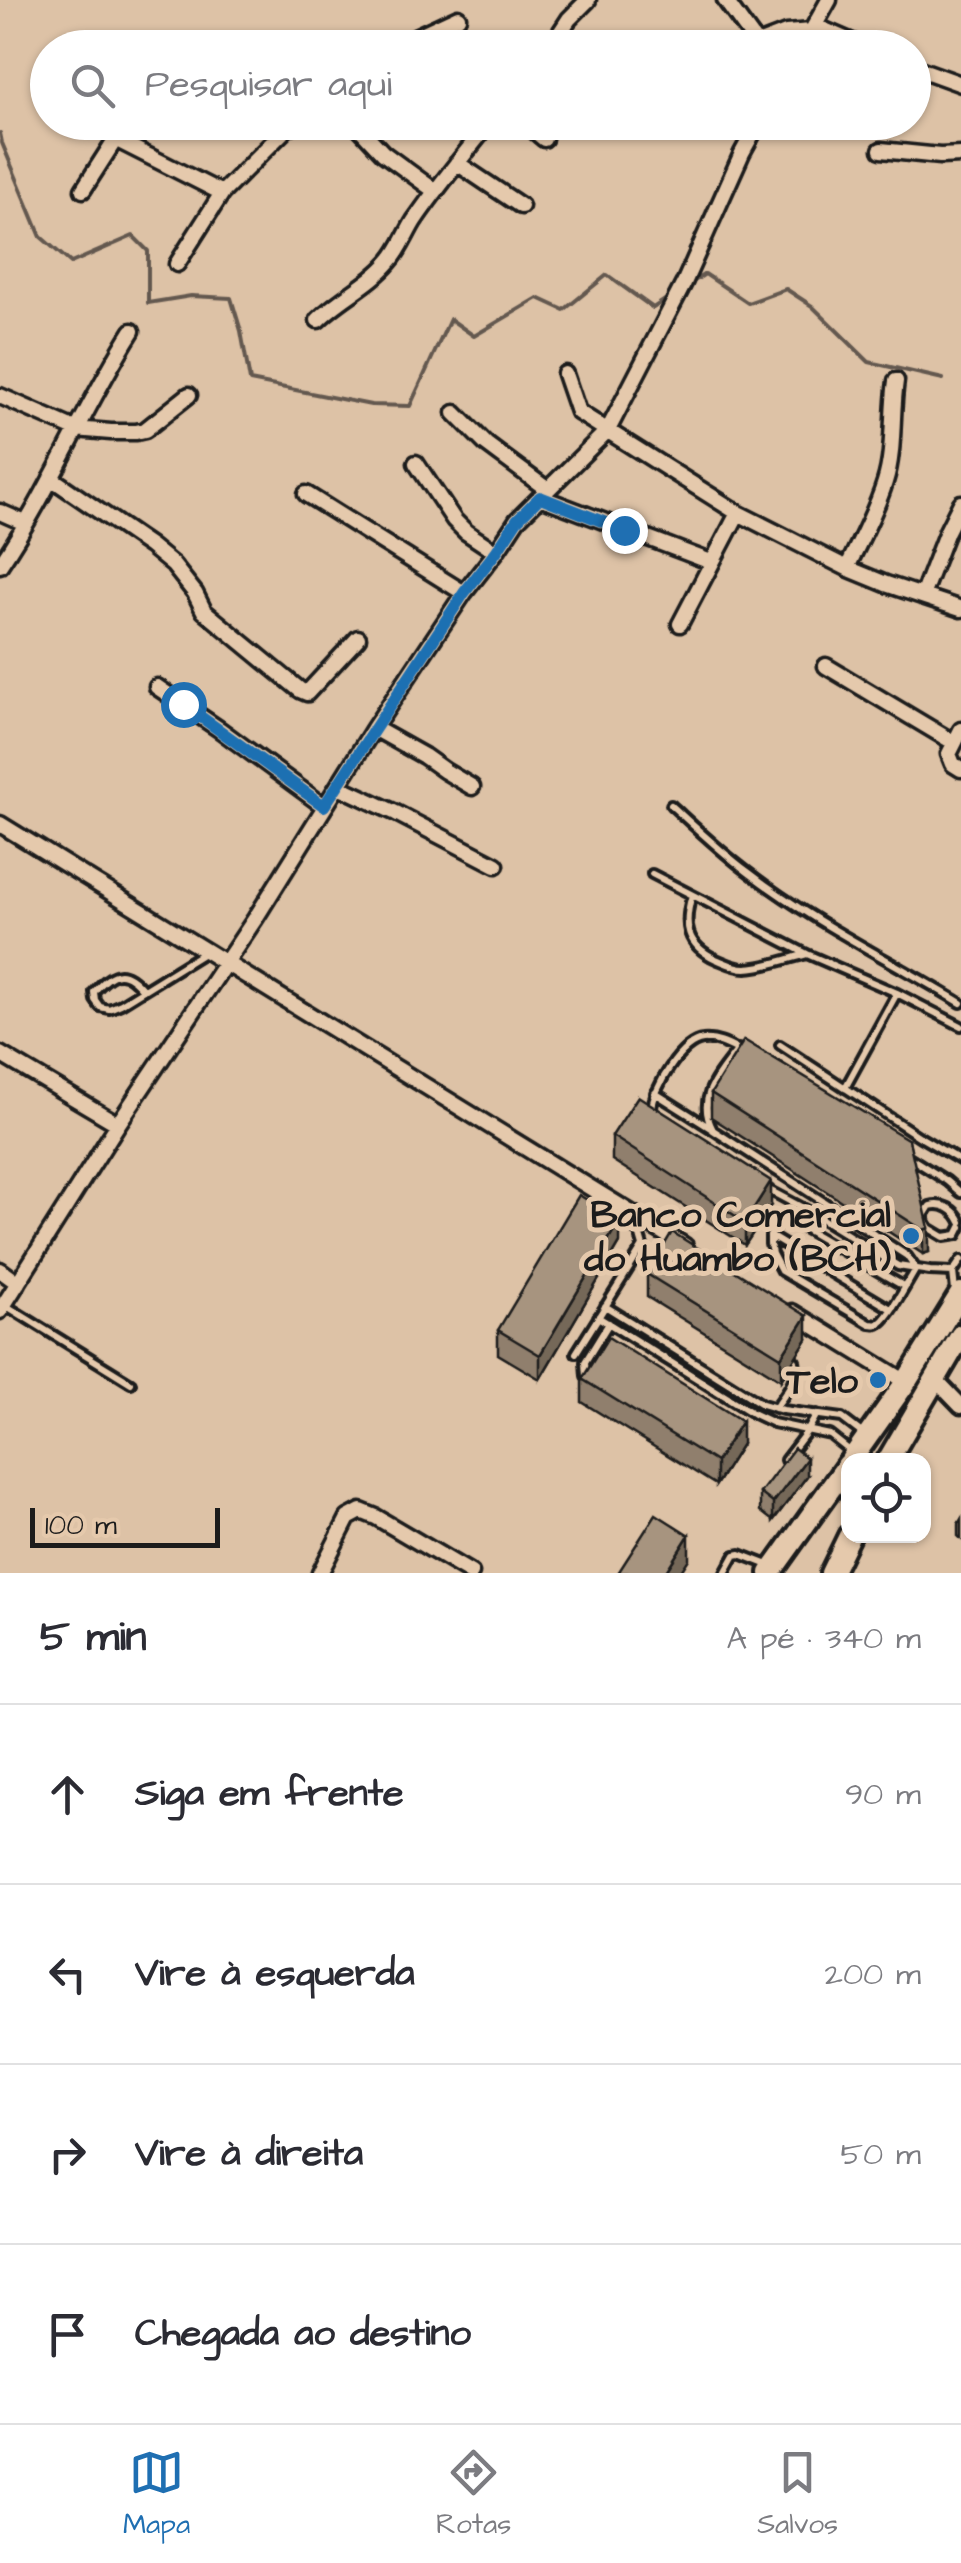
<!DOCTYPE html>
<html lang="pt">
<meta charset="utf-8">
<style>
:root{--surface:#fff;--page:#f7f7f7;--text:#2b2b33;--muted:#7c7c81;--line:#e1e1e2;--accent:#1f6fb2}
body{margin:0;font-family:"Architects Daughter",sans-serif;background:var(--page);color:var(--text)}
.controls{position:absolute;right:30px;bottom:30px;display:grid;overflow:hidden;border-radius:20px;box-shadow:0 2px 8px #0004}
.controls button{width:90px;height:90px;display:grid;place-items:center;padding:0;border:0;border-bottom:2px solid var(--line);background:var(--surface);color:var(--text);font:50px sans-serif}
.scale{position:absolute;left:30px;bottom:25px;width:190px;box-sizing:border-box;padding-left:10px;border:5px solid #1c1c1c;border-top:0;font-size:28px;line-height:35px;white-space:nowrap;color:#1c1c1c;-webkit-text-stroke:8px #e5c9ac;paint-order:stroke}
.stop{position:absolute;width:30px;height:30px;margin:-22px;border:8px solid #1f6fb2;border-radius:50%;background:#fff}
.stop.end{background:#1f6fb2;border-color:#fff;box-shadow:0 2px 10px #0008}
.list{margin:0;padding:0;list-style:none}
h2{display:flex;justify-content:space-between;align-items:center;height:130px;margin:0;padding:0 40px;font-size:42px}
h2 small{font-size:32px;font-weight:400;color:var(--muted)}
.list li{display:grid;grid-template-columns:65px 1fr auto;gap:30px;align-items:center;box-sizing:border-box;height:180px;padding:0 40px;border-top:2px solid var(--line)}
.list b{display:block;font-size:38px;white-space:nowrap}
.list em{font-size:32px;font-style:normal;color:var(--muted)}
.icon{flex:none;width:55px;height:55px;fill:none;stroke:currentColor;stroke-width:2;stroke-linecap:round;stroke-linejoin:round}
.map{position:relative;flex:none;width:961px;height:1573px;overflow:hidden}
.search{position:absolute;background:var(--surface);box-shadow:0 2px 8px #0004;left:30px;right:30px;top:30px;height:110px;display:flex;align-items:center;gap:25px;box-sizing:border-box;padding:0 35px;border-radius:55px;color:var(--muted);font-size:38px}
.sheet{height:850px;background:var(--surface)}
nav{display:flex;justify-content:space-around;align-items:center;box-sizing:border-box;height:140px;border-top:2px solid var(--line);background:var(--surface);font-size:28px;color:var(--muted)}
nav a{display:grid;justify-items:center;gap:5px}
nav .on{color:var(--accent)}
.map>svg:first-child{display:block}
</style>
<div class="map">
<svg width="961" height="1573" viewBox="0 0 961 1573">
<rect width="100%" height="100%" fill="#ddc2a6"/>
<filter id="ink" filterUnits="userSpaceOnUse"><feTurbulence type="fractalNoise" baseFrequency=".01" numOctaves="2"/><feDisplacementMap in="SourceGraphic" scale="20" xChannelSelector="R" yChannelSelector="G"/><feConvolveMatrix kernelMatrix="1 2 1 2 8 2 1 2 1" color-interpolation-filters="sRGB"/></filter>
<g filter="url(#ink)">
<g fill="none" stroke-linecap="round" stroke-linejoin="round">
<path stroke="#645950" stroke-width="4" d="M0,133L2,143L41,237L71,263L133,236L148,251V303L191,296L231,298L241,331L250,381L371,405L410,406L450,319L474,336L538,298L564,310L607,275L653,308L671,296
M688,285L705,274L748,303L786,289L812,306L869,362L943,379"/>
<g stroke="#1c1c1c" stroke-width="14">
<path id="service" d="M671,805C696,828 721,852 748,872C814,923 890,960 961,1003
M652,874L807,954L897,993L961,1026
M692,895C683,925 686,945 716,959C726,963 735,968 746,968C766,967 788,959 807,954
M143,990C124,967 113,970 94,992L95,1000L100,1007L109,1009L121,1004L205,952
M780,1045L920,1137L961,1161
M738,1049C719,1075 695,1097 713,1130L907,1256L916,1269
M845,1088L897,993
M655,1093L712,1129
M652,1109C653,1089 681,1042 703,1040C716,1038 730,1046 742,1052
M909,1157L947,1181L961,1193
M767,1189L814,1214L898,1266L930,1271L953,1272
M961,1222C956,1210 943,1202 930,1206L923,1217L929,1228L944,1237L957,1235L961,1227
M770,1236L891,1309
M905,1287L788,1219L778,1221L770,1236V1244L772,1254L781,1271L870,1324C873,1324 876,1325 878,1324C888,1321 909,1280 916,1269
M955,1291L953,1272L961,1260
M5,1305L131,1383
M605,1306L762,1404L783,1410L842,1418L863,1434
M598,1317L754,1414L773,1423L830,1435L850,1451
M576,1353L643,1246L639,1232L615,1217
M590,1379L586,1376L585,1362L609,1323
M775,1408C785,1394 798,1379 795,1361
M785,1460L808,1430L817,1414
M725,1573L735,1555L740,1554L771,1566"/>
</g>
<g stroke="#1c1c1c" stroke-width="21">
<path id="minor" d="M725,0L754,40L760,43L786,33L812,31
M815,26L866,48
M399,48L417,36L458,17
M550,48L569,19L588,0
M802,48L829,0
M914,67L961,84
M354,122L383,153L435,191
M524,122L544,139
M881,150L940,156L961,155
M457,163L521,206
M83,190L113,143L117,140L222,193
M177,264L222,193L293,122
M318,320C340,298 370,285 390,261C400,250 406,234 414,221C437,187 464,155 490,122
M565,374L578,412L738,513L847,568L886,584L961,609
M0,396L75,429L111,432H136L145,430L189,395
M455,413L486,444L548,490
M416,463L454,520L466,532L496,552
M51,478L150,546L173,565L195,593L204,611L300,690L307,693L358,638
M306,494L464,593
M540,497L711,562
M0,512L25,523
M0,565C50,491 84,407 132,331
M847,568C860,540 876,512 885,482C895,451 891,414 896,381
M922,596L947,531L961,503
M680,624L738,513
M826,666L953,742
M157,687L219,729L324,806
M374,728L424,756L445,771L472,787
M961,730L949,754L953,764L961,769
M338,786L396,813L496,865
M0,824L685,1246
M0,1054L118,1124
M0,1270L18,1283
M0,1311L118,1124L255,919L374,728L464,593L496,552L517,520L608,430L684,283L742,153L759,122
M792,1312L906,1382
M936,1380L961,1406
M320,1573L348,1518L361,1511L376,1517L471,1573"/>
</g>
<g stroke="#1c1c1c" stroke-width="28">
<path id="primary" d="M851,1460L906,1382L961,1293
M888,1460L961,1335
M770,1573L848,1464
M831,1573L849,1536"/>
</g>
<use href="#service" stroke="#e5c9ac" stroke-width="6"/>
<use href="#minor" stroke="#e5c9ac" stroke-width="14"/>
<use href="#primary" stroke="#e5c9ac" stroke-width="20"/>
</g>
<path fill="#907f6d" stroke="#1c1c1c" stroke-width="2.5" d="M711,1093L909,1140L929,1252L923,1254L711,1117Z
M612,1136L771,1205L745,1245L612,1160Z
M620,1243L540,1379L498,1354V1330Z
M647,1274L807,1339L781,1380L647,1297Z
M582,1379L742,1444L716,1485L582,1402Z
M807,1476L773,1521L760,1511V1493Z
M961,1519V1539L958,1536V1524Z"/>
<path fill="#756859" stroke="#1c1c1c" stroke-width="2.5" d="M771,1181V1205L745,1245V1222Z
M620,1220V1243L540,1379V1355Z
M929,1228V1252L923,1254V1230Z
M807,1316V1339L781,1380V1357Z
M742,1421V1444L716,1485V1462Z
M807,1458V1476L773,1521V1503Z
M689,1535V1559L680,1573H665Z"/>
<path fill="#a7947f" stroke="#1c1c1c" stroke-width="2.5" d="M744,1040L909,1140L929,1228L923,1230L711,1093Z
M638,1096L771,1181L745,1222L612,1136Z
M579,1195L620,1220L540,1355L498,1330Z
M672,1232L807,1316L781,1357L647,1274Z
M608,1337L742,1421L716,1462L582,1379Z
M794,1448L807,1458L773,1503L760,1493Z
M656,1514L689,1535L665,1573H618Z"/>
</g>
<g fill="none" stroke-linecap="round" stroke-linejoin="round" filter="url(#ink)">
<path stroke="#1f6fb2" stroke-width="12" d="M183,704L324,806L464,593L496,552L517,520L540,497L624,530"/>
</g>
<g fill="#1f6fb2" stroke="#e5c9ac" stroke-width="4">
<circle cx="911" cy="1236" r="10"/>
<circle cx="878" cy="1380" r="10"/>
</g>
<g text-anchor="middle" stroke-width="10" stroke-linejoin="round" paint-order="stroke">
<g font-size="38" font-weight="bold" fill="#1c1c1c" stroke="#e5c9ac" text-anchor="end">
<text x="891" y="1227">Banco Comercial<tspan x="891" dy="44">do Huambo (BCH)</tspan></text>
<text x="858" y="1393">Telo</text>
</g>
</g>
</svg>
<div class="controls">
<button><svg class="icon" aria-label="locate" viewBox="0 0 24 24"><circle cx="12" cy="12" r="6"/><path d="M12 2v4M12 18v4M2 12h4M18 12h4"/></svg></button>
</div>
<div class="scale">100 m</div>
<div class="stop" style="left:183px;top:704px"></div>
<div class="stop end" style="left:624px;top:530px"></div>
<div class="search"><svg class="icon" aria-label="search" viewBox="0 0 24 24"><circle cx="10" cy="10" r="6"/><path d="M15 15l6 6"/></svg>Pesquisar aqui</div>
</div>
<section class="sheet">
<h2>5 min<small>A pé · 340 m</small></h2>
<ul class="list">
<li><svg class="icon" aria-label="ahead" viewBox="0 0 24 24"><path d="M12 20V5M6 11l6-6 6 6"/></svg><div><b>Siga em frente</b></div><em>90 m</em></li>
<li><svg class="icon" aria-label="left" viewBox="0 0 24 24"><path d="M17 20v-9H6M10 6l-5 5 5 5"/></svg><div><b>Vire à esquerda</b></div><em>200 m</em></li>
<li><svg class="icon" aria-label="right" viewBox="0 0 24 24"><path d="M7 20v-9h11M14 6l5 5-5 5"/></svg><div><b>Vire à direita</b></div><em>50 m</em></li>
<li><svg class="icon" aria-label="arrive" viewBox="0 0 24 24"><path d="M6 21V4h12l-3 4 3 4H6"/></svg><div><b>Chegada ao destino</b></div></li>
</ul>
</section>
<nav>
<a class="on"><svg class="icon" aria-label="map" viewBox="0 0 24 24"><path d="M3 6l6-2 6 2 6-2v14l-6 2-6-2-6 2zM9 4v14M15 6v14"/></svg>Mapa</a>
<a><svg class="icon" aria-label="directions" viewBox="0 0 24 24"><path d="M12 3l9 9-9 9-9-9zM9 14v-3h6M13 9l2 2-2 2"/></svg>Rotas</a>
<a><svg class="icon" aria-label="saved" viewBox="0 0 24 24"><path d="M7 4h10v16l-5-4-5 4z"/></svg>Salvos</a>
</nav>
